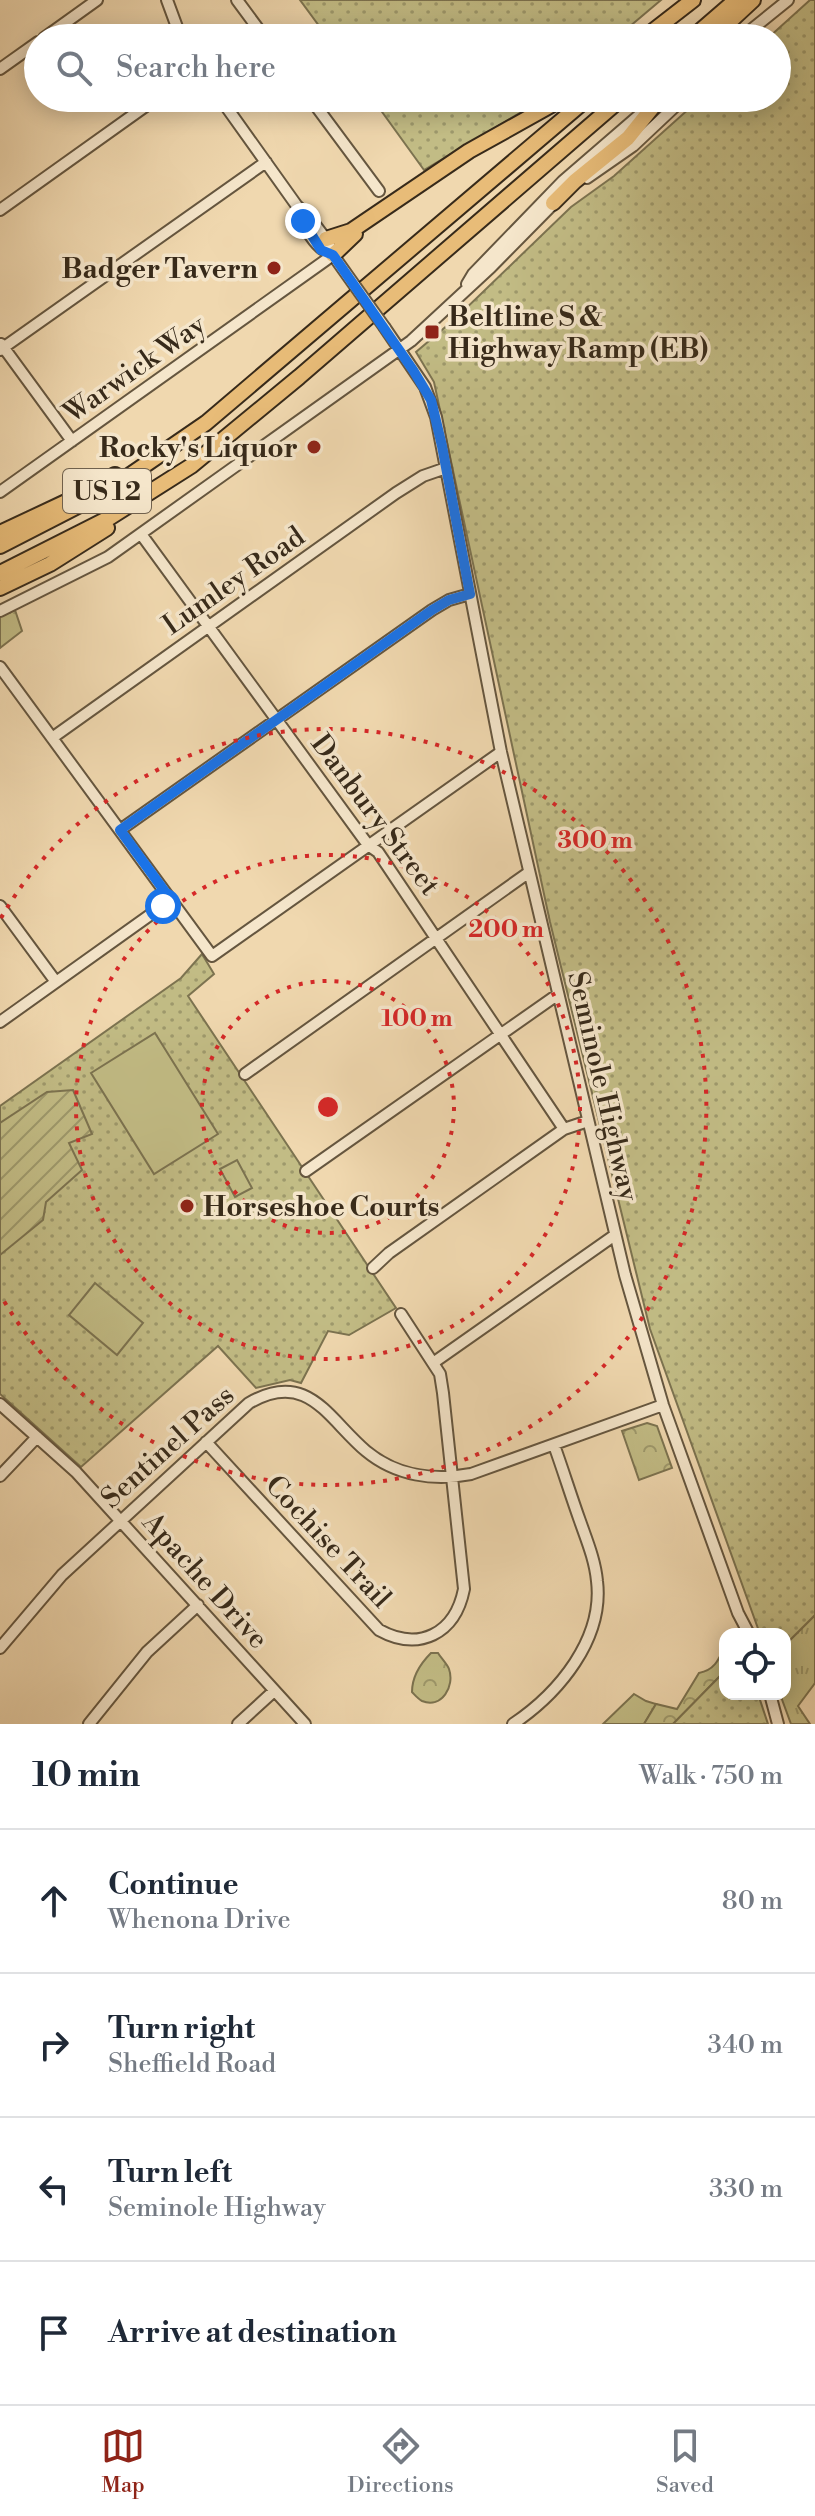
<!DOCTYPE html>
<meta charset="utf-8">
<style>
:root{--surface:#fff;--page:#f6f6f7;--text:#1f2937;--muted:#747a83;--line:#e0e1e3;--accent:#8f2418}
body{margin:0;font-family:"Libre Bodoni",serif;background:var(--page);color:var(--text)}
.controls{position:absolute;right:24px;bottom:24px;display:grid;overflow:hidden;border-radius:16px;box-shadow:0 4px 20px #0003}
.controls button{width:72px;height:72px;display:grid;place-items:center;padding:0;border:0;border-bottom:2px solid var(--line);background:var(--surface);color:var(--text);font:40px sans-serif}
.stop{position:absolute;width:24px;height:24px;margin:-18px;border:6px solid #1a73e8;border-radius:50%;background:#fff}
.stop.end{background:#1a73e8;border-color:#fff;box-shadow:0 2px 8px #0008}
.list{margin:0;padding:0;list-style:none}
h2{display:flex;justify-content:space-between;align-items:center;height:104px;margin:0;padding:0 32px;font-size:34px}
h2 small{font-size:26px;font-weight:400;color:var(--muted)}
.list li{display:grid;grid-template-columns:52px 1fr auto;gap:24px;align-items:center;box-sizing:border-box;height:144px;padding:0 32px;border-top:2px solid var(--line)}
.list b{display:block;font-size:30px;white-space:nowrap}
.list p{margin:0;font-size:26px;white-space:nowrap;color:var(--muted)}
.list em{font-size:26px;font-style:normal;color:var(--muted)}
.icon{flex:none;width:44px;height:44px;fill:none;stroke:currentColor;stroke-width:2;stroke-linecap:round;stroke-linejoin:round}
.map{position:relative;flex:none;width:815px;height:1724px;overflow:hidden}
.search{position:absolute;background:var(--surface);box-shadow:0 4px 20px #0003;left:24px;right:24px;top:24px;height:88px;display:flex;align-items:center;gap:20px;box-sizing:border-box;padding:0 28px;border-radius:44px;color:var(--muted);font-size:30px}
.sheet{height:680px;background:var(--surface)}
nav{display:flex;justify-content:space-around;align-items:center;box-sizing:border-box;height:112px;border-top:2px solid var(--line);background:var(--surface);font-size:22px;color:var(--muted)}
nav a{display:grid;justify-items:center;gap:4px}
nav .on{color:var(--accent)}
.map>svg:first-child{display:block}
</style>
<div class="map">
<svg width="815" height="1724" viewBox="0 0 815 1724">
<defs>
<pattern id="grass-tufts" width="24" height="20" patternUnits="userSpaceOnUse" patternTransform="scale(2)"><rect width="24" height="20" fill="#c2bc85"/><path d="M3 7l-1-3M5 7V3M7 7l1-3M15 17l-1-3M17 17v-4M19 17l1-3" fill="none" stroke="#9e996c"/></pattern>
<pattern id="forest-crowns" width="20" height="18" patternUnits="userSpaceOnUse" patternTransform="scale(2)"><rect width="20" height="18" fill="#c2bc85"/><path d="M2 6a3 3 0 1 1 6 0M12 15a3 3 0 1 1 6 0" fill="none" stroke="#9e996c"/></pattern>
<pattern id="park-dots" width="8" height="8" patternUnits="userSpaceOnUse" patternTransform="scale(2)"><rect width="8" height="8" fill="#c2bc85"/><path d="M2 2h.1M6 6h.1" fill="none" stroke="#9e996c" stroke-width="1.8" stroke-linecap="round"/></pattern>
<pattern id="garden-furrows" width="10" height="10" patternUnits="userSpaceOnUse" patternTransform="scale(2)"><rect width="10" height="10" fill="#c2bc85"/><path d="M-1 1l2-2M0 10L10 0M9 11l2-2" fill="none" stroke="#9e996c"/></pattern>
</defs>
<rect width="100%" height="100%" fill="#f0d8af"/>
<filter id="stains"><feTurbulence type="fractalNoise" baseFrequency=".0025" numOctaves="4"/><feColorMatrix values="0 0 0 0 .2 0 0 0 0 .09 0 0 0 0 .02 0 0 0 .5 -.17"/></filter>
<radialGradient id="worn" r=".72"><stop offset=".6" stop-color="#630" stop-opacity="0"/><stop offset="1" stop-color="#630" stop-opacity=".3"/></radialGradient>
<path fill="url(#grass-tufts)" stroke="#7c7350" stroke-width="2" d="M15,610L22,631L0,648V616Z
M815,1615V1683L798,1706L810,1724H791L780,1694H785V1645Z
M634,1694L646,1701L656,1704L644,1724H603Z"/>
<path fill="url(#forest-crowns)" stroke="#7c7350" stroke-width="2" d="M647,1423L657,1426L672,1468L639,1480L622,1431Z
M725,1646V1671L673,1724H644L656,1704L677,1709L699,1673C715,1670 719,1659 725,1646Z
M431,1653H438C441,1658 447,1664 449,1669C455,1686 442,1709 422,1701C418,1699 415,1695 412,1692C412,1677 420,1664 431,1653Z"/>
<path fill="url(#park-dots)" stroke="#7c7350" stroke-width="2" d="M300,0H661L616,38H328Z
M810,0H815V1615L785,1645V1634H760L650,1329L550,922L434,382L416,352L456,318L571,207L614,176L701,98H777V38H768Z
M372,98H545L424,170Z
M202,954L214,974L188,996L396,1308L349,1335L328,1331L301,1383L290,1380L256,1388L218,1346L81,1467L0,1394V1106L181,978Z
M725,1671V1694H758L768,1724H673Z"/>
<path fill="url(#garden-furrows)" stroke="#7c7350" stroke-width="2" d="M73,1090L92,1134L69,1143L82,1170L46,1202L43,1220L0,1255V1123L47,1092Z"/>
<path fill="#c2bc85" stroke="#7c7350" stroke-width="2" d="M155,1033L218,1134L154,1174L91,1073Z
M237,1160L252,1188L235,1197L220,1169Z
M95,1283L143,1323L117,1355L69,1315Z"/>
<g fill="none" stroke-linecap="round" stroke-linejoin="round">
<g stroke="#65563f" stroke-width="14">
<path id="minor" d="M167,0L181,38
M237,0L265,38
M44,38L97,0
M741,38L788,0
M0,69L38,42
M220,98L297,206L310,218L328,242L333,255L355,286
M310,98L379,191
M587,178L633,146L684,98
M298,207C302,225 315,249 333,255
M0,210L157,98
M467,284L473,274L563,181L644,111
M385,328L425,387L436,417L501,752L625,1275L663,1405L738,1613L749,1634
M1,344L72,441
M0,350L266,162
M0,492L333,255
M141,534L368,845L378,852L564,1129
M0,611L108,557L411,341L491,267L558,199
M0,667L212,956L501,752
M52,738L396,493L423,476L446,468
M120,830L432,610L449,600L470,594
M0,906L56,982
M0,1022L171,900
M245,1074L528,873
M306,1171L557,995
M373,1268L389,1253L564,1129L588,1121
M433,1363L615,1235
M0,1404L76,1472L305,1724
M206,1442L379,1630C419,1652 455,1634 464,1589L443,1393L440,1374L401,1314
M0,1476L37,1437
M0,1648L62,1575L249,1403C308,1369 328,1419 366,1451C396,1476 434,1481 471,1474L663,1405
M770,1694L778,1724
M89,1724L147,1652L198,1605
M238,1724L274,1691
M513,1724C559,1693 604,1639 597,1581C595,1560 587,1541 580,1521C571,1496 563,1470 554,1445"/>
</g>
<g stroke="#372a1a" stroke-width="18">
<path id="highway" d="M644,38L693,0
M692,38L736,0
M712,38L753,0
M553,203L575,181L628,138L660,98
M326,239L351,231L469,151L564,98
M333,255L355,234
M0,533L66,502L115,475
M0,546L107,491L206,423L588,98
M0,573L109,518L191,466L299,377L622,98
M0,588L50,564L107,528"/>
</g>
<use href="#minor" stroke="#f5e6cb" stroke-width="10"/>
<use href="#highway" stroke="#e8bc78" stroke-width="14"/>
<g stroke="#65563f" stroke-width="14" stroke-linecap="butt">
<path id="minor-bridge" d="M355,286L385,328"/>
</g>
<use href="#minor-bridge" stroke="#f5e6cb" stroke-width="10"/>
</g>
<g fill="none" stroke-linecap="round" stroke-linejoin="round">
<path stroke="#1a73e8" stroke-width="10" d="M163,906L171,900L120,830L432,610L449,600L470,594L442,446L431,400L413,370L333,255L321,250L303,221"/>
</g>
<g fill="none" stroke="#d62828" stroke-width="4" stroke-dasharray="4 8">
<circle cx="328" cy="1107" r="126"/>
<circle cx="328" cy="1107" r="252"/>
<path d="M1 918A378 378 0 1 1 1 1296"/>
</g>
<g fill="#8f2418" stroke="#f5e6cb" stroke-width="3">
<circle cx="274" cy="268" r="8"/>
<rect x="424" y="324" width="16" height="16" rx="4"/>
<circle cx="314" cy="447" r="8"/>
<circle cx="187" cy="1206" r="8"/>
</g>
<g text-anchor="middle" stroke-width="7" stroke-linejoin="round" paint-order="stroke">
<rect fill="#f5e6cb" stroke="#70624f" stroke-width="2" x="63" y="469" width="88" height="44" rx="6"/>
<g font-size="26" font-weight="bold" fill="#372a1a">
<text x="107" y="500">US 12</text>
</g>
<g font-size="28" font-weight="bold" fill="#372a1a" stroke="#f5e6cb" text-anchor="end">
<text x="258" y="278">Badger Tavern</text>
<text x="448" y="326" text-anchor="start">Beltline S &amp;<tspan x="448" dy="32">Highway Ramp (EB)</tspan></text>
<text x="298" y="457">Rocky's Liquor</text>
<text x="203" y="1216" text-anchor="start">Horseshoe Courts</text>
</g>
<g font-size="28" fill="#372a1a" stroke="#f5e6cb">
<text transform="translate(134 368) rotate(-35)" y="10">Warwick Way</text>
<text transform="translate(233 580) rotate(-35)" y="10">Lumley Road</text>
<text transform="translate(376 814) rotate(53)" y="10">Danbury Street</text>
<text transform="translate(604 1086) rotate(77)" y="10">Seminole Highway</text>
<text transform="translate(167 1446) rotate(-42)" y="10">Sentinel Pass</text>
<text transform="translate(329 1541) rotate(47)" y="10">Cochise Trail</text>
<text transform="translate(206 1580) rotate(48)" y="10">Apache Drive</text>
</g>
</g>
<circle cx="328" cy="1107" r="12" fill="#d62828" stroke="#f5e6cb" stroke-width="4"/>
<g font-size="24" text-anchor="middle" font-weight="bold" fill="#d62828" stroke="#f5e6cb" stroke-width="7" stroke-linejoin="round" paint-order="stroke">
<text x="595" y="848">300 m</text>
<text x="506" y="937">200 m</text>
<text x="417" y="1026">100 m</text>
</g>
<rect width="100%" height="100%" filter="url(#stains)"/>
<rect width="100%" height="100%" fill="url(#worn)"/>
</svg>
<div class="controls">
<button><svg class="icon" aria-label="locate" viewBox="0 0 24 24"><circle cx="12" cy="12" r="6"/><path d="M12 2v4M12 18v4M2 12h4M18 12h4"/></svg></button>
</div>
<div class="stop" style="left:163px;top:906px"></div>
<div class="stop end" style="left:303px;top:221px"></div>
<div class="search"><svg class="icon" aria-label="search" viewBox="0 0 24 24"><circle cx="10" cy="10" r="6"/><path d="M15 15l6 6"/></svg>Search here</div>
</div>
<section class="sheet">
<h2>10 min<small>Walk · 750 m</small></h2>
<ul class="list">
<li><svg class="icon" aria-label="ahead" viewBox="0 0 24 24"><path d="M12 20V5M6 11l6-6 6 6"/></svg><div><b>Continue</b><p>Whenona Drive</p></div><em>80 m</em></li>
<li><svg class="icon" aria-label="right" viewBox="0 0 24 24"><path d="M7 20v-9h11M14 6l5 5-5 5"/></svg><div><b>Turn right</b><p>Sheffield Road</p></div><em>340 m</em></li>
<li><svg class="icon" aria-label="left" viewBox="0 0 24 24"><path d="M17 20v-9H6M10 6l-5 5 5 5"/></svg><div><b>Turn left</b><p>Seminole Highway</p></div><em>330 m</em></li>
<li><svg class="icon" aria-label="arrive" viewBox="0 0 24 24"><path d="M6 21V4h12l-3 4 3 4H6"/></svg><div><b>Arrive at destination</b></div></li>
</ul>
</section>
<nav>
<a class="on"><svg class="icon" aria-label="map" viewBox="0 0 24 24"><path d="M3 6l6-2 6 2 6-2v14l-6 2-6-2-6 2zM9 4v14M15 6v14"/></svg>Map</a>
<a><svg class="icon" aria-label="directions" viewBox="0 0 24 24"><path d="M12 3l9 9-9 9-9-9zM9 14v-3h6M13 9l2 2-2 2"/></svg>Directions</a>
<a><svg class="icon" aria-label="saved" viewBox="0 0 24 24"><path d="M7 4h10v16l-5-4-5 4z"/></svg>Saved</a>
</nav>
